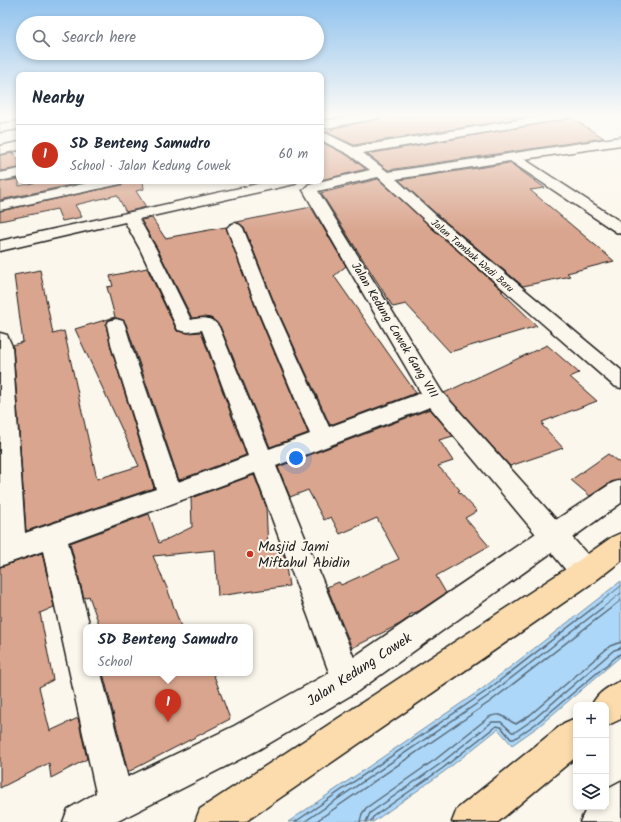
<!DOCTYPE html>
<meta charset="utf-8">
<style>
:root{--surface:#fff;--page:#f2f2f3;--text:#1f2937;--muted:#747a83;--line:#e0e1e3;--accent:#c8321e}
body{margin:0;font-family:Kalam,sans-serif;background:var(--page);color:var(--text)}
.controls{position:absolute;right:12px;bottom:12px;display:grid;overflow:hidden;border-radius:8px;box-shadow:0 2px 6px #0003}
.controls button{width:36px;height:36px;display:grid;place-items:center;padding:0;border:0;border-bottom:1px solid var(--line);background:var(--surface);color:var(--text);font:20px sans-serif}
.you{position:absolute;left:296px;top:458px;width:14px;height:14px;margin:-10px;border:3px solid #fff;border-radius:50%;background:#1a73e8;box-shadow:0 0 0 6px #1a73e833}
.badge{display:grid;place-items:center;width:26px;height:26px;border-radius:50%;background:var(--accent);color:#fff;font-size:13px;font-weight:700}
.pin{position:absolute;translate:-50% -33px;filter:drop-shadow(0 1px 2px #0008)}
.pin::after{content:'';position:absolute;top:21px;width:14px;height:12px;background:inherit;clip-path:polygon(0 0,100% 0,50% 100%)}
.popup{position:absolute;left:83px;top:624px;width:170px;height:52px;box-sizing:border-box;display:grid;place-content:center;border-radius:8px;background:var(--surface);filter:drop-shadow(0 1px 3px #0005);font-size:13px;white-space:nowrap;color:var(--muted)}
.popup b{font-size:15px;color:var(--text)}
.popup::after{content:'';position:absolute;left:50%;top:100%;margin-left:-8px;border:8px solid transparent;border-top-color:var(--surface)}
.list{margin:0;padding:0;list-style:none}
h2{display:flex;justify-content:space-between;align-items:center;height:52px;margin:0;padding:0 16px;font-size:17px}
h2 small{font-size:13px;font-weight:400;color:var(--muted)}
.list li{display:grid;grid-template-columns:26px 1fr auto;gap:12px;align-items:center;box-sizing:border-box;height:60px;padding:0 16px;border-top:1px solid var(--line)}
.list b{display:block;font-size:15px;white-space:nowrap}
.list p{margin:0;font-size:13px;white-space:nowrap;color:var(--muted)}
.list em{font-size:13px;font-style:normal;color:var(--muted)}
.icon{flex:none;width:22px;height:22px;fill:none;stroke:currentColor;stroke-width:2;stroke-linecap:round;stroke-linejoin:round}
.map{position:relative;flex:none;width:621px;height:822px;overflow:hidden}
.search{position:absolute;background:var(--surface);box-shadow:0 2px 6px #0003;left:16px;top:16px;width:308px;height:44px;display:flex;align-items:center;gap:10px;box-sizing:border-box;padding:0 14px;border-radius:22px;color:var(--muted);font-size:15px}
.panel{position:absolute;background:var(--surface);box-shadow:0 2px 6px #0003;left:16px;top:72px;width:308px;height:112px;border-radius:8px}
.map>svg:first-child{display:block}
</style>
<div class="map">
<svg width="621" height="822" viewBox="0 0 621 822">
<rect width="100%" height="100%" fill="#fbf7ec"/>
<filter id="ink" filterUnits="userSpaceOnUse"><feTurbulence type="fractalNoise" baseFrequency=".025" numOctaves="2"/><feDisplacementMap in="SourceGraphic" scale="8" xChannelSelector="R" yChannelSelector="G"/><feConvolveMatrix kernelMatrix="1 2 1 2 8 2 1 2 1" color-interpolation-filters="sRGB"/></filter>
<g filter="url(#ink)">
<path fill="#add7f8" stroke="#738ca0" d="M621,581V656L539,726L512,745L498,729L445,771L373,822H288L482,689Z"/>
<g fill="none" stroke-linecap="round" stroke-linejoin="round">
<path stroke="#566774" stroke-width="1" d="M592,609L621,586
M601,609L621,593
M610,609L621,600"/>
<path stroke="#566774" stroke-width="1.5" d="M295,822L485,692L593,608
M304,822L488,696L602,608
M315,822L491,701L611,608
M360,822L362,814L366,808L436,759L489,717C503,711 504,719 516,724L530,715L610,646L621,642
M366,822L370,813L440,764L492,722H501L512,732H515L534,719L614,650L621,648
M371,822L373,817L443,768L496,726L501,727L511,739H514L537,723L621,653"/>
</g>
<path fill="#d9a58e" stroke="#1c1c1c" d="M381,116H534L354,145L326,132L334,129L332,128L378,119Z
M570,117L604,138L388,170L367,154L563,120Z
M321,142L347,155L366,169L321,180Z
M13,153L19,161V168L0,171V155Z
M510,163L545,188L530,190L614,261L567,273L570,276L523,286L441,218L399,180Z
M19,179V186L42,181H90L0,200V182Z
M378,179L503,291H501L537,326L450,352L406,304L393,307L321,193Z
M124,181H143L144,189L136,191L146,207L126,212L117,195L75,205L82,217L62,221L57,209L0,221V211L121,185Z
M311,207L346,266L334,276L416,393L330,425L276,307L244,227L237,222Z
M152,218L165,238L226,227L256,309L308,433L270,447L220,326L211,318L203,317L192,318L157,248L141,220Z
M147,268L177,331L188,333L201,332L246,455L179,480L126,324L123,320L116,318L109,320L106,325L111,348L154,488L26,531L13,345L23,342L14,275L40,270L53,334L64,331L97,479L139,466L75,329L115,317L107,287L113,286L110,276Z
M547,345L579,373L570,377L597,401L542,422L544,424L542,425L563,448L510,466L444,393Z
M430,409L453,436L439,440L453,461L438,466L460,490L458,491L477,511L465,518L489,546L436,576L446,593L419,611L409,615L410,617L400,624L352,648L327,587L339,582L341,585L399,559L377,518L340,534L331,517L324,520L308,490L290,497L278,467Z
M608,454L621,464V479L611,482L590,496L571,480Z
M254,475L266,506L268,550L281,549L284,555L289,586L218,596L215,550L153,556L167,588L181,627H100L89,596L84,598L70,543L149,514L159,543L192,527L191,498Z
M42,553L54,607L40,613L53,680L39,687L50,731L78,718L87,759L51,778L49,763L0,788V567Z
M103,673H213L230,719L128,772Z"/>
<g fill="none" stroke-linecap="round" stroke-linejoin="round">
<g stroke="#1c1c1c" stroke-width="3">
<path id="street" d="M354,116H380L378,118L374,119L321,129V121Z
M543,116H569L567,118L563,119L363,153L388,172L621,137V145L524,159L621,222V234L616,232L510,161L396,179L440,219L621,370V388L614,386L430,225L378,177L318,191L442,392L595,563L599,572L595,581L585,585L575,581L430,407L276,466L363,680L358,691L347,696L336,691L255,473L68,542L90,627H86V673H101L134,802L129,815L116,820L103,815L98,802L43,551L0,566V333L7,335L12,346L25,533L156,489L112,348L107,325L109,321L116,319L123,321L125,325L132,348L178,482L248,456L202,330L188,332L178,330L140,249L125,222L0,251V241L271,181H297L295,184L290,185L139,219L156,249L191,320C202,317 213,317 219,327L269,449L310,434L257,308L227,228L230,225L235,223L240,225L243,228L275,308L329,427L421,393L303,190L309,184L370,170L348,154L321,140V131L354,147Z
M19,121V129L0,132V124Z
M19,142V150L0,154V146Z
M19,169V177L0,181V173Z
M97,181H123L121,184L116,185L0,210V202Z"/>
</g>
<g stroke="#1c1c1c" stroke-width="3">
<path id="secondary" d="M621,480V503L358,691L258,750L116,822H63L68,809L103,789L234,726L336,669L545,527L612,483Z
M621,781V822H580L587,807H606V789Z"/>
</g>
<g stroke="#1c1c1c" stroke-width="3">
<path id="highway" d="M621,533V561L595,581L245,822H195L200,809L575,563L612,537Z
M621,681V719L606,726V705H592C597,693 609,686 621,681Z
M576,718V757L498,822H452L457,809L564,723Z"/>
</g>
<use href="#street" fill="#fbf7ec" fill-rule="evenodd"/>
<use href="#secondary" fill="#fbf7ec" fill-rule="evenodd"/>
<use href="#highway" fill="#fcdcac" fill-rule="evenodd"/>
</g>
</g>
<linearGradient id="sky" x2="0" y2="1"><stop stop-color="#90c2ee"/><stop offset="0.5" stop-color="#fdfbf6"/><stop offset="1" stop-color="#fdfbf6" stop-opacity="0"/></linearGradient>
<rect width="621" height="231" fill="url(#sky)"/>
<circle fill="#c8321e" stroke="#fbf7ec" stroke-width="1.5" cx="250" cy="554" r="4"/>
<g text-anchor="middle" stroke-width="4" stroke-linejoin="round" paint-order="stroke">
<g font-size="10" fill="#1c1c1c" stroke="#fbf7ec">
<text transform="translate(473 255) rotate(41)" y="4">Jalan Tambak Wedi Baru</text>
</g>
<g font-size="12" fill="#1c1c1c" stroke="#fbf7ec">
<text transform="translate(395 330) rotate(59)" y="4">Jalan Kedung Cowek Gang VIII</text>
</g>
<g font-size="14" fill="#1c1c1c" stroke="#fbf7ec" text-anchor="start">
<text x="258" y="551">Masjid Jami<tspan x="258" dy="16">Miftahul Abidin</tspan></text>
</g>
<g font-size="14" fill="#1c1c1c" stroke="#fbf7ec">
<text transform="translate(359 669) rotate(-33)" y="5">Jalan Kedung Cowek</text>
</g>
</g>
</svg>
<div class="controls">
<button>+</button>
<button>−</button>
<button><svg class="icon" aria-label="layers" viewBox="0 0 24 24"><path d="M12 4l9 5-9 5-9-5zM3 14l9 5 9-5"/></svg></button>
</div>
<div class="you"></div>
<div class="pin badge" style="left:168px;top:722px">1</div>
<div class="popup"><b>SD Benteng Samudro</b>School</div>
<div class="search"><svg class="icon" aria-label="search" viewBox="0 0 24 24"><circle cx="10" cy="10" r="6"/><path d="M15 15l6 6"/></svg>Search here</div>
<section class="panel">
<h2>Nearby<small></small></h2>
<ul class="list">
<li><span class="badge">1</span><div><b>SD Benteng Samudro</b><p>School · Jalan Kedung Cowek</p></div><em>60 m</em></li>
</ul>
</section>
</div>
